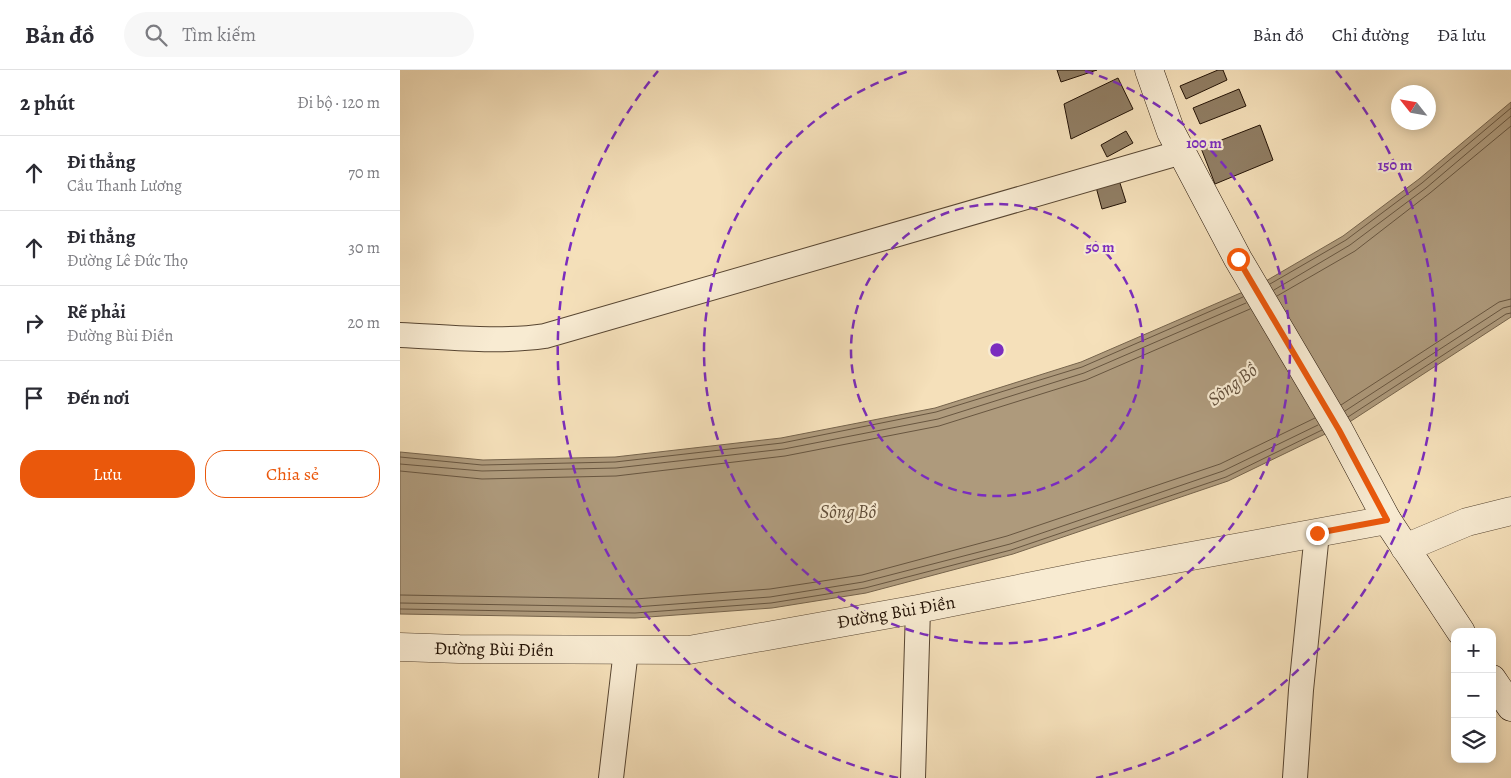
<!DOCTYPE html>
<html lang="vi">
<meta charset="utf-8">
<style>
:root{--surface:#fff;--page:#f7f7f7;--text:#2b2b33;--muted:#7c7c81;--line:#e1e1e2;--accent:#ea580c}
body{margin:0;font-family:Alegreya,serif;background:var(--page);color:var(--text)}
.controls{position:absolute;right:15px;bottom:15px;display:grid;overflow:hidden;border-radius:10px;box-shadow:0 2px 12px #0003}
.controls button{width:45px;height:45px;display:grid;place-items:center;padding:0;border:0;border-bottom:1px solid var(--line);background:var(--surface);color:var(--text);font:25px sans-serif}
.compass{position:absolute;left:991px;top:15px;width:45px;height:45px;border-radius:50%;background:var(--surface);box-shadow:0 2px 12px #0003;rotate:301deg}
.stop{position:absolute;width:15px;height:15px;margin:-11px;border:4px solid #ea580c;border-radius:50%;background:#fff}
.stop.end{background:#ea580c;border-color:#fff;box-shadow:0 1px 5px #0008}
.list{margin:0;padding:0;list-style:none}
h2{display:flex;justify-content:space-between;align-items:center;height:65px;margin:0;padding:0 20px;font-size:21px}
h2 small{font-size:16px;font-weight:400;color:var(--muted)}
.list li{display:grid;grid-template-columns:32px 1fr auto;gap:15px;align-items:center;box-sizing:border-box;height:75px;padding:0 20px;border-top:1px solid var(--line)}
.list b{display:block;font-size:19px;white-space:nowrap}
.list p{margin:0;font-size:16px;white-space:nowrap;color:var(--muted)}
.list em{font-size:16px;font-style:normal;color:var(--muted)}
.actions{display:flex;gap:10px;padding:15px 20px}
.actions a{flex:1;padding:11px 0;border:1px solid var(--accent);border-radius:20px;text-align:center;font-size:18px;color:var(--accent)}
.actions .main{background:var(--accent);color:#fff}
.icon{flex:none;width:28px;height:28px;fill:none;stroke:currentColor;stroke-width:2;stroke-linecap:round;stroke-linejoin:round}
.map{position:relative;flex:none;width:1111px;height:708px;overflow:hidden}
header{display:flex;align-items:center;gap:30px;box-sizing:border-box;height:70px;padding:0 25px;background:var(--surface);border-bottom:1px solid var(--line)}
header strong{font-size:24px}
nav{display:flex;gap:28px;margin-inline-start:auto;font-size:18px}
.search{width:350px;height:45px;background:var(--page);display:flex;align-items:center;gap:12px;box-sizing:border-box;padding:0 18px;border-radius:28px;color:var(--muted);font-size:19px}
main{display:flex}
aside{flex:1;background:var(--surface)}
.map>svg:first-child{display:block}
</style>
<header>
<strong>Bản đồ</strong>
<div class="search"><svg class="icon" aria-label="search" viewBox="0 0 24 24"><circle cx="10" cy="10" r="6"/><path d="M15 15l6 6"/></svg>Tìm kiếm</div>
<nav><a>Bản đồ</a><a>Chỉ đường</a><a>Đã lưu</a></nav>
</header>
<main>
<aside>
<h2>2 phút<small>Đi bộ · 120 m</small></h2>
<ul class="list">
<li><svg class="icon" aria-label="ahead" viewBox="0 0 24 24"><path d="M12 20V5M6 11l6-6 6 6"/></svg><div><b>Đi thẳng</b><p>Cầu Thanh Lương</p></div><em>70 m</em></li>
<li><svg class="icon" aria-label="ahead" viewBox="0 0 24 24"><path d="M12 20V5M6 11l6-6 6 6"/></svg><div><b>Đi thẳng</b><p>Đường Lê Đức Thọ</p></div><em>30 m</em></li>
<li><svg class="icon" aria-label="right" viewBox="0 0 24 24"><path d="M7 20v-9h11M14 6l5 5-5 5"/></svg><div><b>Rẽ phải</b><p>Đường Bùi Điền</p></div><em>20 m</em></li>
<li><svg class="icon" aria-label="arrive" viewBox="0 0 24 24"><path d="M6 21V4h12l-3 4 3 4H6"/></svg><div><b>Đến nơi</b></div></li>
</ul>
<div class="actions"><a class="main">Lưu</a><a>Chia sẻ</a></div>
</aside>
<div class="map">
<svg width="1111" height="708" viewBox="0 0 1111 708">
<rect width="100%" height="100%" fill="#f5e0ba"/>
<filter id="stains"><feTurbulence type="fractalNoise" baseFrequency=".004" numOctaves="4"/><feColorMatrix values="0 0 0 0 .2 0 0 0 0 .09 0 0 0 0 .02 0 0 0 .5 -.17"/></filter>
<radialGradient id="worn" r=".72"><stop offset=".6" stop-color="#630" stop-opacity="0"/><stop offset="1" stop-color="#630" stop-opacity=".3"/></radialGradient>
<path fill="#ae9a7c" stroke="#76644c" d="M1111,32V247L948,353L828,411L613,484L466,523L372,538L235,548L0,544V382L83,390L215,387L381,368L535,338L681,292L859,215L943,166L1019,109Z"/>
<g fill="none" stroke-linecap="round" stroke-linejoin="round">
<path stroke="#685640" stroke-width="1" d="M870,214L946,170L1022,113L1111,38
M874,220L950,175L1026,118L1111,46
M877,226L955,181L1030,123L1111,56
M941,335L1099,232L1111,229
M945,341L1103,238L1111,236
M948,347L1106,244L1111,243
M0,387L82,395L215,392L382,373L536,342L682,297L843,227
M0,394L82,401L216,398L384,379L538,349L684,303L846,233
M0,401L82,409L216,406L385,386L539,356L686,310L850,239
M0,525L235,529L370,519L462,505L607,466L820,394L915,348
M0,533L235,537L370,527L463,512L610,474L823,401L918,355
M0,539L235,543L371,533L465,518L611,480L826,407L922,360"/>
</g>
<path fill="#907d63" stroke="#231205" d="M657,0H697L661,12Z
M818,0H823L827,10L786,29L780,16Z
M718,8L733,39L671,69L664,34Z
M839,19L846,36L800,54L793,38Z
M860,55L873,90L815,114L801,78Z
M726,61L733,73L707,87L701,75Z
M719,110L726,132L702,139L696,117Z"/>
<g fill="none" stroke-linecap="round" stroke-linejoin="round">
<g stroke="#584632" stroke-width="26">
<path id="minor" d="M0,265C48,267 97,273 145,266L782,82
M211,708L226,580
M513,708L518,539
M895,708L901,620L917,463"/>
</g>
<g stroke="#584632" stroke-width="29">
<path id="tertiary" d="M1005,478L1067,452L1111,441
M0,577L59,579L289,580L518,539L688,505L987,450"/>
</g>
<g stroke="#231205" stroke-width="29">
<path id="secondary" d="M749,0L771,62L838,189L939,360L987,450L1061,562
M1092,609L1111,637"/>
</g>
<use href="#minor" stroke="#f8ebd2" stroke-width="24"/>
<use href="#tertiary" stroke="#f8ebd2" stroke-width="28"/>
<use href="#secondary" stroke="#f8ebd2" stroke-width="28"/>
</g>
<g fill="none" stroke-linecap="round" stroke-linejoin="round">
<path stroke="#ea580c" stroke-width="6" d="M838,189L939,360L987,450L917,463"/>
</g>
<g fill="none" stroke="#7b2cbf" stroke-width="2.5" stroke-dasharray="9 6">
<circle cx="597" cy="280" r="146"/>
<path d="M685 1A293 293 0 1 1 509 1"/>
<path d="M498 708A439 439 0 0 1 258 1M936 1A439 439 0 0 1 696 708"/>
</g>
<g text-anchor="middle" stroke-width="4.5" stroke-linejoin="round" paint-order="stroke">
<g font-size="18" fill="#231205" stroke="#f8ebd2">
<text transform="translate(496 542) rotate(-10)" y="6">Đường Bùi Điền</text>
<text transform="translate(94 579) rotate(1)" y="6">Đường Bùi Điền</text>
</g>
<g font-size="19" font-style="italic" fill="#624f3b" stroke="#f8ebd2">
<text transform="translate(832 314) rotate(-37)" y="7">Sông Bồ</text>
<text x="448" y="448">Sông Bồ</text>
</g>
</g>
<circle cx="597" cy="280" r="8" fill="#7b2cbf" stroke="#f8ebd2" stroke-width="2.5"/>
<g font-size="15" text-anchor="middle" font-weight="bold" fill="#7b2cbf" stroke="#f8ebd2" stroke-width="4.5" stroke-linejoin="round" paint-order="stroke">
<text x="804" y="78">100 m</text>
<text x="995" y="100">150 m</text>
<text x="700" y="182">50 m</text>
</g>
<rect width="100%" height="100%" filter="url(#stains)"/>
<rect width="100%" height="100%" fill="url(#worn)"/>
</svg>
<div class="controls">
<button>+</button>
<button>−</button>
<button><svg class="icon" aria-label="layers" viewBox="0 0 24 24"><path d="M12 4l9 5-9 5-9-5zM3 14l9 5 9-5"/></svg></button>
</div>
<svg class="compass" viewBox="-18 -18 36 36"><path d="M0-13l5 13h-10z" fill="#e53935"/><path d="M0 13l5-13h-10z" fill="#7c7c81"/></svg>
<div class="stop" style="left:838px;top:189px"></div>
<div class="stop end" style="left:917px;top:463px"></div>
</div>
</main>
